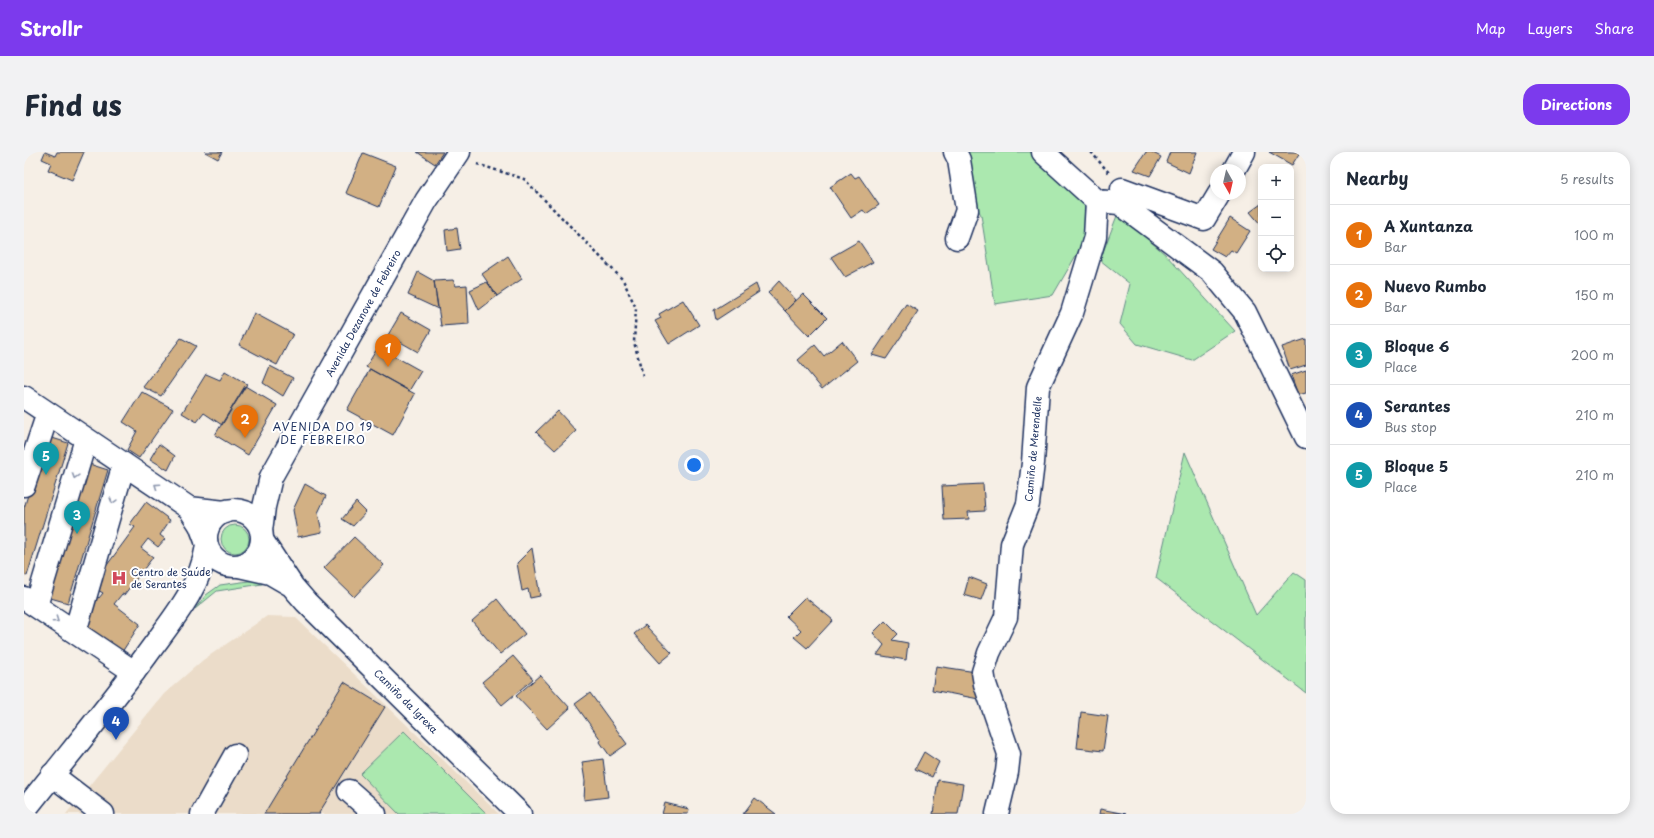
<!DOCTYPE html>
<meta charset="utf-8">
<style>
:root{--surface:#fff;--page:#f2f2f3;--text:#1f2937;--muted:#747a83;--line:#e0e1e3;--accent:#7c3aed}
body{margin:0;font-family:"Playpen Sans",sans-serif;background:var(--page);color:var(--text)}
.controls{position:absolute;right:12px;top:12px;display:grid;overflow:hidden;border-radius:8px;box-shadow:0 2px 10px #0003}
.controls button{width:36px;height:36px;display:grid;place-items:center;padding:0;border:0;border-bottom:1px solid var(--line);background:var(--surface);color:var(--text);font:20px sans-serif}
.compass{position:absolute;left:1186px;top:12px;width:36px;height:36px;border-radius:50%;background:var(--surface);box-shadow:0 2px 10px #0003;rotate:172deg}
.you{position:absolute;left:670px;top:313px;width:14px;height:14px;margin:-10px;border:3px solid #fff;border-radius:50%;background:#1a73e8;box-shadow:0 0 0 6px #1a73e833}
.badge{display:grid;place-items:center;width:26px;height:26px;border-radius:50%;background:var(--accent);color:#fff;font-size:13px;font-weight:700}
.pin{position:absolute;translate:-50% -33px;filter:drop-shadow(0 1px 2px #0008)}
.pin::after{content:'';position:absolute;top:21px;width:14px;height:12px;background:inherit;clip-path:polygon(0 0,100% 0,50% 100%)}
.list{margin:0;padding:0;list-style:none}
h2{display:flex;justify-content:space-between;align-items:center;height:52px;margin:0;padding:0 16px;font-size:17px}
h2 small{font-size:13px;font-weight:400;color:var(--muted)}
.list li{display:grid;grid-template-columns:26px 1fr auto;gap:12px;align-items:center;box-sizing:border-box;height:60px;padding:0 16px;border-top:1px solid var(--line)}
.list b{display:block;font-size:15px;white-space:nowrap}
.list p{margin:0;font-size:13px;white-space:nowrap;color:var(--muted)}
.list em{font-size:13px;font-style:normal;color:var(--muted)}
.icon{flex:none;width:22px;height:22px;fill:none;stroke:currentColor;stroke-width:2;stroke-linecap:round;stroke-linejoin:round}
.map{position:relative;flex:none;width:1282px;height:662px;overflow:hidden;border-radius:16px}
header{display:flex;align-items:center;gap:24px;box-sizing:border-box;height:56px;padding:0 20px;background:var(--accent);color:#fff}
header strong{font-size:19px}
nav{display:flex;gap:22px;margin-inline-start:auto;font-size:14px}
.intro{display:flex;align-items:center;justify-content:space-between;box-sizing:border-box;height:96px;padding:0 24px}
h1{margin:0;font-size:28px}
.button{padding:10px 18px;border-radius:16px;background:var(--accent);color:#fff;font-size:14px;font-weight:700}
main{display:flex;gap:24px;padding:0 24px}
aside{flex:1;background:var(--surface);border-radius:16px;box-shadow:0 2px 10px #0003}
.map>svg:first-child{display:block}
</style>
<header>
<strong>Strollr</strong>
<nav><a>Map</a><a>Layers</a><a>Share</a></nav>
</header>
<div class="intro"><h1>Find us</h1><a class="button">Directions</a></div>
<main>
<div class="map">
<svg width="1282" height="662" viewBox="0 0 1282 662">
<rect width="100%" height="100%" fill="#f6efe6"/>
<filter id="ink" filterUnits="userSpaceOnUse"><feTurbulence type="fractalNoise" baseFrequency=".025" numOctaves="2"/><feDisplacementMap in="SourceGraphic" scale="8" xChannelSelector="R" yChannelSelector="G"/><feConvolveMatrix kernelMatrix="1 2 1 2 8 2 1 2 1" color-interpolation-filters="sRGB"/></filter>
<g filter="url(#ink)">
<path fill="#ebdcc9" d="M243,464L271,465L475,662H42L140,542L179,508Z"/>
<path fill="#abe8af" stroke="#638c86" d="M926,0H1034L1086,45L1029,143L971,152L957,63Z
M1094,61L1142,103L1211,179L1168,208L1113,192L1096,172L1106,132L1076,108Z
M1161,300L1232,463L1270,420L1282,428V541L1132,426Z
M197 387a14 14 0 1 1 28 0a14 14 0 1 1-28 0Z
M239,427L241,430L238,432L193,439L171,457L182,443L196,433Z
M380,579L463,662H375L336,622Z"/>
<path fill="#d2b084" stroke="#1b2f5e" d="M21,0L31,4L33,0H60L48,28L24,18L27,11L18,7Z
M181,0H198L194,7Z
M393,0H419L411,12Z
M1122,0H1127L1137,5L1126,24L1110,18Z
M1146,0H1173L1165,21L1142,10Z
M1245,0H1276L1268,13Z
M339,1L372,14L355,55L322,41Z
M827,21L831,26L835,24L855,53L842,62L839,58L827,66L806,35Z
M1237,52V73L1226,60Z
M1206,66L1226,79L1212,101L1207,98L1201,105L1187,97Z
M433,76L436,97L423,99L421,78Z
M835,89L849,110L821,125L807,105Z
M484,104L498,127L473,144L458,122Z
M394,120L410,129L414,157L384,143Z
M429,128L432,134L443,133L445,172L417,174L410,129Z
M755,129L772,148L761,159L744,141Z
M463,130L473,144L455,158L446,138Z
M732,132L735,140L692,168L690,158Z
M779,142L803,166L785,184L761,159Z
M659,148L675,173L645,192L631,169L637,166L635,162Z
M882,152L894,159L862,207L848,203Z
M230,161L269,182L253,213L215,193Z
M377,161L407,178L394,200L364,183Z
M157,186L172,194L137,244L119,235Z
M1282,187V213L1266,218L1258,195Z
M818,189L833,209L798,237L774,208L791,193L800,204Z
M354,195L397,219L385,239L342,215Z
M246,214L269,226L259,244L239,231Z
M346,217L391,242L369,283L323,258Z
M1282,218V241L1274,243L1267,223Z
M201,219L223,232L198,273L180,261L173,270L158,261L182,222L196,228Z
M221,234L253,253L224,303L191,283Z
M118,240L149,257L115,306L103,298L113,279L99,270Z
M534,259L552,279L531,298L512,280Z
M22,284L44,291L3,424L0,423V356Z
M135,292L151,304L144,318L126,307Z
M62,311L84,318L44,451L23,445Z
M281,332L302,344L294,361L298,380L274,385L269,358Z
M959,332L961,359L944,360L945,367L920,368L918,334Z
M122,350L146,368L136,383L141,387L134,395L124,387L117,396L129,405L100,443L98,442L90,452L116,472L98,500L60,475L70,442L75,446L79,441L72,437L79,428L75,424L111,375L106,372Z
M332,350L342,360L329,374L318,367Z
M330,385L360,413L330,445L300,416Z
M508,396L516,444L506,446L504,437L498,439L493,411Z
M945,425L963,432L957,448L940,443Z
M781,445L809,468L783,496L770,485L777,478L762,464Z
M473,447L501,482L476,502L448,469Z
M861,469L874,482L868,488L884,491L882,508L853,503L860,493L849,481Z
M621,473L648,501L636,511L610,482Z
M489,504L509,527L478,553L458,530Z
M912,514L952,520L960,548L908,538Z
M516,523L546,556L523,577L492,544Z
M320,530L361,555L295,661L296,662H240Z
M566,541L603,592L586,604L576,590L577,588L551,552Z
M1057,560L1084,564L1079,599L1053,596Z
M900,600L915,610L908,625L891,617Z
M579,607L584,645L560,648L561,629L558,610Z
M914,628L939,632L934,662H909Z
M731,646L752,662H719Z
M641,651L665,657L664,662H638Z
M1076,657L1102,662H1075Z"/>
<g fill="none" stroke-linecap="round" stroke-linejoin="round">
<g stroke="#1b2f5e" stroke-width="25">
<path id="minor" d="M931,0L935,8L943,58L933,86
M1019,0L1073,49L1095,51L1188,120L1221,160L1282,285
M1210,18L1220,0
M1098,37L1180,67L1195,42
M0,245L165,356L176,373L182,389
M0,333L24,261
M165,356L201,360
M238,388L269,435L282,450L496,662
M215,414L246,421L265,432
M0,446L110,520
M12,454L62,287
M51,480L100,312
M28,623L79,662
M325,639L351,662
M178,662L211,603
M973,662L983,620L985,602L961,532L959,520L965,501L982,465L988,392L1004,352L1009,311L1014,235L1048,161L1071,85L1073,49"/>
</g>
<g stroke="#1b2f5e" stroke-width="25">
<path id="major" d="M182 386a28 28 0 1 1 56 0a28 28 0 1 1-56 0Z
M237,379L240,355L247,325L402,49L435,0
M0,659C41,607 83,557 122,504C147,469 176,437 183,394"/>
</g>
<path stroke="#1b2f5e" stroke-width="2.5" stroke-dasharray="3 3" stroke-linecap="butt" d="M1067,0L1086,22
M453,12L500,27L599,128L612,156L610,190L619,224"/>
<use href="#minor" stroke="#fff" stroke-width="22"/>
<use href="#major" stroke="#fff" stroke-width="22"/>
</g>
<defs><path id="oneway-chevron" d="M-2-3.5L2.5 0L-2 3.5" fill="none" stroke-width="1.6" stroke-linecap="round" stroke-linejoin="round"/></defs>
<g stroke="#8d97ae">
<use href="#oneway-chevron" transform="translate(51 324) rotate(107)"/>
<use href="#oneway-chevron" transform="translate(133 334) rotate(-146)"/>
<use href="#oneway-chevron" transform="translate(89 349) rotate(106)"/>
<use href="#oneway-chevron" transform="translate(32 468) rotate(34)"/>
</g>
</g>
<defs>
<g id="hospital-bare" transform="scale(1.2)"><path d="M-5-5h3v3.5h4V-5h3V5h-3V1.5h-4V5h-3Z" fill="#d1495b" stroke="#fff" stroke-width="2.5" paint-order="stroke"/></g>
</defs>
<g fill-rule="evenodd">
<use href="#hospital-bare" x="95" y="426"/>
</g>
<g text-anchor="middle" stroke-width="4" stroke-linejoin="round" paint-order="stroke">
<g font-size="10" fill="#1b2f5e" stroke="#fff">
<text transform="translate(339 161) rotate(-61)" y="4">Avenida Dezanove de Febreiro</text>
<text transform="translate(1009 297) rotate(-85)" y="4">Camiño de Merendelle</text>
<text transform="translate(382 549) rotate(45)" y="4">Camiño da Igrexa</text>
</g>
<g font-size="10" fill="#1b2f5e" stroke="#fff" text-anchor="start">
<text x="107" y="424">Centro de Saúde<tspan x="107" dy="12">de Serantes</tspan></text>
</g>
<g font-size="11" letter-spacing="1" fill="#1b2f5e" stroke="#fff">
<text x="299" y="279">AVENIDA DO 19<tspan x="299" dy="13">DE FEBREIRO</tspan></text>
</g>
</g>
</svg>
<div class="controls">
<button>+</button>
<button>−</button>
<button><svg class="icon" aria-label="locate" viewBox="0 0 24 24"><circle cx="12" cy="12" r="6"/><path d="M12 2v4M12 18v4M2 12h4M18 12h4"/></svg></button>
</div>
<svg class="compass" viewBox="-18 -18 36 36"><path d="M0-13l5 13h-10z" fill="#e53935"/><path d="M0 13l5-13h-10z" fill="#747a83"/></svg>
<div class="you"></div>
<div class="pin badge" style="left:364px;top:215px;background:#e8710a">1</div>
<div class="pin badge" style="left:221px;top:286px;background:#e8710a">2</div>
<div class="pin badge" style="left:53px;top:382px;background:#0f9aa8">3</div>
<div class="pin badge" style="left:92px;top:588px;background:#1a4fb4">4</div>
<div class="pin badge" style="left:22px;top:323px;background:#0f9aa8">5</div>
</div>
<aside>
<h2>Nearby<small>5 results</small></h2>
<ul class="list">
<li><span class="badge" style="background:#e8710a">1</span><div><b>A Xuntanza</b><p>Bar</p></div><em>100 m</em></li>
<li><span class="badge" style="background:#e8710a">2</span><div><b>Nuevo Rumbo</b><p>Bar</p></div><em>150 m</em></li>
<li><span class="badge" style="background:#0f9aa8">3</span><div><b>Bloque 6</b><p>Place</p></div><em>200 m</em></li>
<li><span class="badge" style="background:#1a4fb4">4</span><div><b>Serantes</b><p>Bus stop</p></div><em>210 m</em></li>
<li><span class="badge" style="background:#0f9aa8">5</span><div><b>Bloque 5</b><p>Place</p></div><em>210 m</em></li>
</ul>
</aside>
</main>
